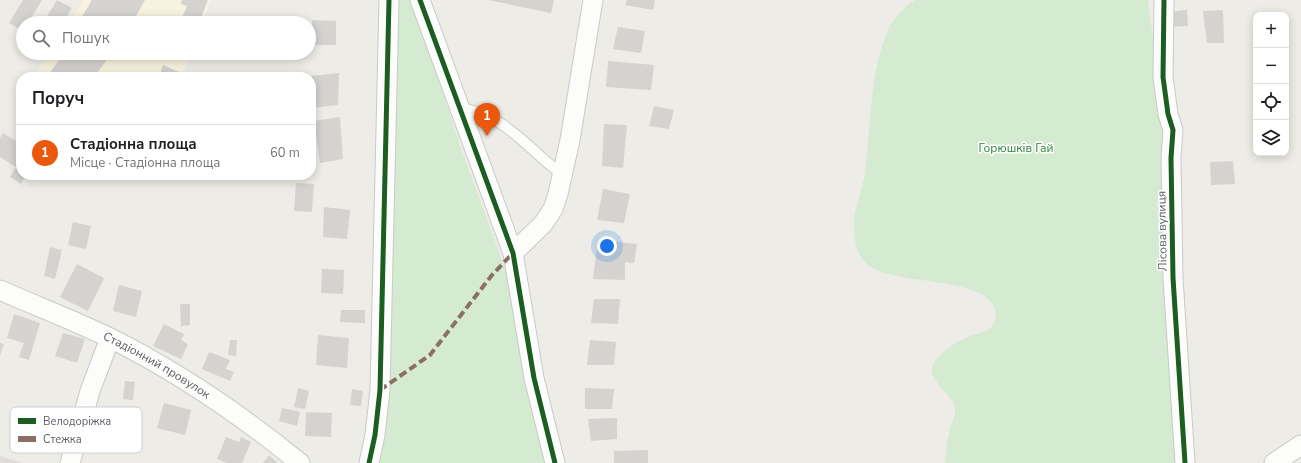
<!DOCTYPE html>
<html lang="uk">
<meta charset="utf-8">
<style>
:root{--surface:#fff;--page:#f2f2f2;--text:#202124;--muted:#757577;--line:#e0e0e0;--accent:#ea580c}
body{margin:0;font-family:"Nunito Sans",sans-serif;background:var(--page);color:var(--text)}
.controls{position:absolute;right:12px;top:12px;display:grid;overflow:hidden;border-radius:8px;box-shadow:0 2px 10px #0003}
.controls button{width:36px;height:36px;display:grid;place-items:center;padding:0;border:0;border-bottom:1px solid var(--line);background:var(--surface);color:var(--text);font:20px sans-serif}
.you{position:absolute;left:607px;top:246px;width:14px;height:14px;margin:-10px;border:3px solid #fff;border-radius:50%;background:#1a73e8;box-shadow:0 0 0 6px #1a73e833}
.badge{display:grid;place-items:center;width:26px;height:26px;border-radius:50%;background:var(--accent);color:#fff;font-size:13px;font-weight:700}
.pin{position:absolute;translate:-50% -33px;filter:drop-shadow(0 1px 2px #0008)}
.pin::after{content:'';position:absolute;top:21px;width:14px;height:12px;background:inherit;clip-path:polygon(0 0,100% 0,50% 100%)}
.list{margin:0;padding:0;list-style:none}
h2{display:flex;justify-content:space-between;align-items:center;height:52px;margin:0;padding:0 16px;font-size:17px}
h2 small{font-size:13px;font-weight:400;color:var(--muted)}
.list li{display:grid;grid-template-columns:26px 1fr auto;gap:12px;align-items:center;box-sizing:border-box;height:56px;padding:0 16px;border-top:1px solid var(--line)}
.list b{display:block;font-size:15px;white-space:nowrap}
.list p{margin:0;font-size:13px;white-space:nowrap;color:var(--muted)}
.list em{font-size:13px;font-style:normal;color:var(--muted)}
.icon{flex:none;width:22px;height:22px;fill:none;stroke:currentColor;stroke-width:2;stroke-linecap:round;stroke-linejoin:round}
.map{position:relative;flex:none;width:1301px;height:463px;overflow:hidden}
.search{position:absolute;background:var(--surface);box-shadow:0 2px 10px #0003;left:16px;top:16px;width:300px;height:44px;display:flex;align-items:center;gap:10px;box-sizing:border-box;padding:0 14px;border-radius:22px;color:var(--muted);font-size:15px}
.panel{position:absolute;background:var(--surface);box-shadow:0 2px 10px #0003;left:16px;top:72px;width:300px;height:108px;border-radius:16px}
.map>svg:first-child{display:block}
</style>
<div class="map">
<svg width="1301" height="463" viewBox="0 0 1301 463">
<rect width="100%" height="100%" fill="#edece7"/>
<path fill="#f7f3e0" d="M83,0H211L202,23H68Z
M49,53H191L181,77H34Z"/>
<path fill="#dedcd5" d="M0,456L23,463H0Z"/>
<path fill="#d4ebd2" d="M397,0H412L463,154L512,287L553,463H376Z
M915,0H1148L1161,100L1175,354L1188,463H945C946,452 947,440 950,429C951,424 954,419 955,414C956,410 954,406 953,402C947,391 925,377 934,363C941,351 959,340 971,336C977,333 984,333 989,329C995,325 997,316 995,310C988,276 895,286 868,265C855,254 854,238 854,222C855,206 862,190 865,174C871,128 869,79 886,35C891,20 902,9 915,0Z"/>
<path fill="#d4d3d0" d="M23,0H42L28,23H23V31L9,23Z
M57,0L72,8L63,23H43Z
M92,0H145L132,23H86L80,20Z
M182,0H208L199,23H180L187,6L181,4Z
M488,0H554L551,13Z
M627,0H655L653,10L625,5Z
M1187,10L1188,26L1169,27L1168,12Z
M1223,10L1224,43H1207L1203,11Z
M312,20L336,21V45H313Z
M618,27L645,31L641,53L613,49Z
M64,53H112L94,77H51L48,75Z
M608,61L654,65L651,90L606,87Z
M163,65L179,72L177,77H159Z
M339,73L338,105L312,108L311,76Z
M654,106L674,110L669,129L649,126Z
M340,117L343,159L320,163L314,121Z
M604,124L627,125L623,168L602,166Z
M3,133L21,144V175H26L21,184L10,177L16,167L0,157V138Z
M1233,161L1235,184L1211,185L1210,162Z
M296,183L314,184L312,212L294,211Z
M603,189L630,194L624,223L597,220Z
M324,207L350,210L347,239L323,237Z
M73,222L91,226L86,249L68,245Z
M598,240L637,244L634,263L625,262V280L593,279Z
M50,247L62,250L55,279L44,276Z
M77,264L104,278L88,311L60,297Z
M322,269L344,270L343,294L321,293Z
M119,285L142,291L136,317L113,311Z
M594,299H620L618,324L591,323Z
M180,304H190V325L181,326Z
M341,310H365V323L340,322Z
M14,314L40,323L29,360L19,357L24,343L7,338Z
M164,324L184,334L181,340L188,344L181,359L153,346Z
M63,333L85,339L77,363L55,356Z
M318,335L349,338L347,368L316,365Z
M230,340H237L236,356L228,355Z
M590,340L616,342L614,365H587Z
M0,343L4,344L0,355Z
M209,352L230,360L226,369L234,372L230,381L202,369Z
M125,381L135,382L133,400L123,399Z
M298,388L309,391L305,409L294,407Z
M585,388L614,389L612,409H585Z
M352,389L363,391L361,406L350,405Z
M164,403L191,410L185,435L157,428Z
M282,408L300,412L297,426L279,421Z
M306,412L332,413L331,437L305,436Z
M617,418V439L591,441L588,419Z
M226,437L239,442L241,437L251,442L242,463H227L217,459Z
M648,450V463H614V451Z
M269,455L278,463H263Z"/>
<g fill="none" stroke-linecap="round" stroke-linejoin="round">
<g stroke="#c9c9c8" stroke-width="12">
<path id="lane" d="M460,108C508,116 527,149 563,175"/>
</g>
<g stroke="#c9c9c8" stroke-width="21">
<g id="street">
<path d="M420,0L513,253L534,378L555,463"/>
<path d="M1164,0L1163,77L1168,114L1173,130L1171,158L1173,278L1185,463"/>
<path d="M513,253L543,224L553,209L558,194L570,140L593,0"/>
<path id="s1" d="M0,290C36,306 73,320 108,337C177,371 241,415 300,463"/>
<path d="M70,463L90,391L110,338"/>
<path d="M369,463L375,435L380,390L389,0"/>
<path d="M1274,463L1301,445"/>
</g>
</g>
<use href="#lane" stroke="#fcfcfb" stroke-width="10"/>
<use href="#street" stroke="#fcfcfb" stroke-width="19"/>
<path stroke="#8d6e63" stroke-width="4" stroke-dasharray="8 4" stroke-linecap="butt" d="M380,390L430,355L492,275L513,253"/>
<g stroke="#fff" stroke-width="8">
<path id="cycleway" d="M420,0L513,253L534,378L555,463
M1164,0L1163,77L1168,114L1173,130L1171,158L1173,278L1185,463
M369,463L375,435L380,390L389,0"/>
</g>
<use href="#cycleway" stroke="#1b5e20" stroke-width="5"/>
</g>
<g text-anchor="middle" stroke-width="3" stroke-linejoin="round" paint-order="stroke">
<g font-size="12" fill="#2d8436" stroke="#fff">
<text x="1016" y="152">Горюшків Гай</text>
</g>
<g font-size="12" fill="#5c6066" stroke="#fff">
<text transform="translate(1162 231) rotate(-91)" y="4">Лісова вулиця</text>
<text dy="4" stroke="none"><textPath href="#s1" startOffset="174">Стадіонний провулок</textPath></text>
</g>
</g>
<rect x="10" y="407" width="132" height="46" rx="6" fill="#fff" stroke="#cecfd1" stroke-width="1"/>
<rect x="18" y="418" width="18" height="6" fill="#1b5e20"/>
<rect x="18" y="436" width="18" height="6" fill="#8d6e63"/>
<g font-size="11" fill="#5c6066">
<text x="43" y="425">Велодоріжка</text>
<text x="43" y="443">Стежка</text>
</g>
</svg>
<div class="controls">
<button>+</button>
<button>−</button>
<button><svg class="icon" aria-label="locate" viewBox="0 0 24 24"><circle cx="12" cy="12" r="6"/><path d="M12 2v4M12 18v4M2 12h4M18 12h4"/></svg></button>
<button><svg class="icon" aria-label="layers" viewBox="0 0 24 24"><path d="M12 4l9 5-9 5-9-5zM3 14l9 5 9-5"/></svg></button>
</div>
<div class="you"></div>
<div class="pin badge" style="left:487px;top:136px">1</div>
<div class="search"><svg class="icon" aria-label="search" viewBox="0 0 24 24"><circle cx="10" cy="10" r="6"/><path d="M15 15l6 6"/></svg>Пошук</div>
<section class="panel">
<h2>Поруч<small></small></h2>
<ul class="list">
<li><span class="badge">1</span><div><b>Стадіонна площа</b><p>Місце · Стадіонна площа</p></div><em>60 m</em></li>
</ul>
</section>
</div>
